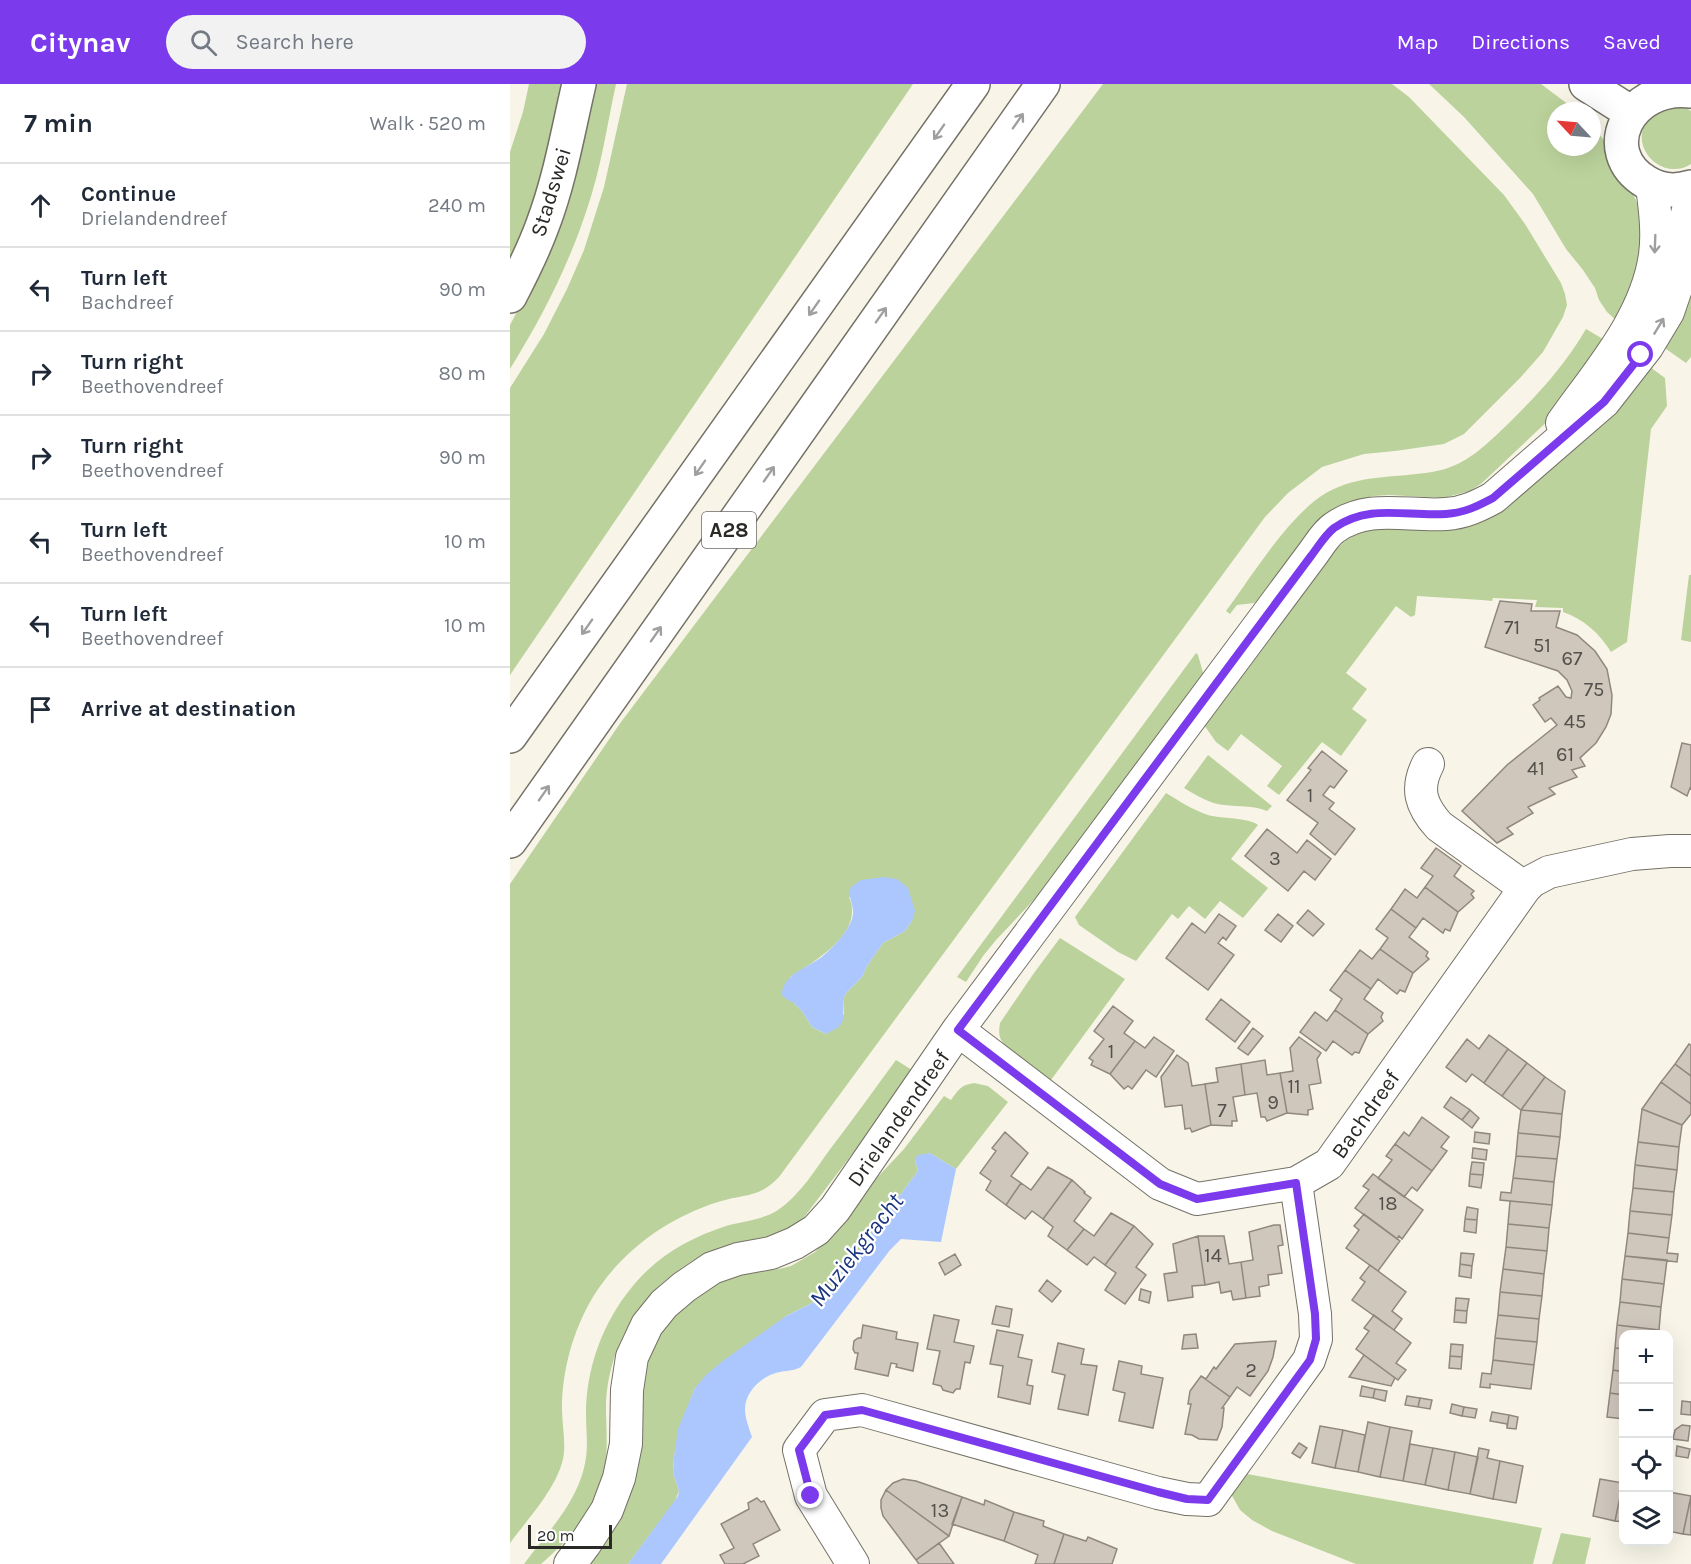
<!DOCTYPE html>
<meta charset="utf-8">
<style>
:root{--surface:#fff;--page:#f2f2f3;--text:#1f2937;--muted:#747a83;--line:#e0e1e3;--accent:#7c3aed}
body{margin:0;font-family:Karla,sans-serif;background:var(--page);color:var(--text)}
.controls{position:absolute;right:18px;bottom:18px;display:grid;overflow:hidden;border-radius:12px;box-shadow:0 6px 24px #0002}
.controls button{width:54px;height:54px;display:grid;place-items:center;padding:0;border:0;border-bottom:2px solid var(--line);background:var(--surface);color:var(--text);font:30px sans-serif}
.compass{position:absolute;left:1037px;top:18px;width:54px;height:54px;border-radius:50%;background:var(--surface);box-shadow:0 6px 24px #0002;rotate:296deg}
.scale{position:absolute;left:18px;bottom:15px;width:84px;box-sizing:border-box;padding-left:6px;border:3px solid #2b2925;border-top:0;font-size:16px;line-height:21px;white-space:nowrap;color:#2b2925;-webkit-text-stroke:4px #fff;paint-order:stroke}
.stop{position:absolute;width:18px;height:18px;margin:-14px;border:4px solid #7c3aed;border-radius:50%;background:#fff}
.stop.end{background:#7c3aed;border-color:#fff;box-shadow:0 2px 6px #0008}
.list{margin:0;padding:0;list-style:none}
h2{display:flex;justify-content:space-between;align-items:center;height:78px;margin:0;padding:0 24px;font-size:26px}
h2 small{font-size:20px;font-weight:400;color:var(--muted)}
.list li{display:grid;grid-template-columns:39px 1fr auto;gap:18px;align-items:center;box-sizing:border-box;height:84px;padding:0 24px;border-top:2px solid var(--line)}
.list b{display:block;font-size:22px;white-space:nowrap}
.list p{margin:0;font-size:20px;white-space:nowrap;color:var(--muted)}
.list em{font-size:20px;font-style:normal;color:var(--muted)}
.icon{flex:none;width:33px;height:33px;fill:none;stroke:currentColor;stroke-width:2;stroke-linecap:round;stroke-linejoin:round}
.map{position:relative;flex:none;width:1181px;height:1480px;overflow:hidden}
header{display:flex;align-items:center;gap:36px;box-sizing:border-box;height:84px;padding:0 30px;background:var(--accent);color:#fff}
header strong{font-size:28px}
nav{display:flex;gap:33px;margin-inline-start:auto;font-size:21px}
.search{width:420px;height:54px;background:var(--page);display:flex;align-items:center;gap:15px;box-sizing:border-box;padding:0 21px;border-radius:33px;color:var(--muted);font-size:22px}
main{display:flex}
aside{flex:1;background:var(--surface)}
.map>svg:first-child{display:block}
</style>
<header>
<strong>Citynav</strong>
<div class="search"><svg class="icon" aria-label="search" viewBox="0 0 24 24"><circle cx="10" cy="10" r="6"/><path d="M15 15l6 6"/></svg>Search here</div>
<nav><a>Map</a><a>Directions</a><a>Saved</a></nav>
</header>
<main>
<aside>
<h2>7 min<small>Walk · 520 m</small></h2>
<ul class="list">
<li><svg class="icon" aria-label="ahead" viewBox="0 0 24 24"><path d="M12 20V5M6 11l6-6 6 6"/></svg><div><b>Continue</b><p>Drielandendreef</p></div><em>240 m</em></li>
<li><svg class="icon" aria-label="left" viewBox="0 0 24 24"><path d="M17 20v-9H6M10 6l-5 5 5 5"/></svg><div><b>Turn left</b><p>Bachdreef</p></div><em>90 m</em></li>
<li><svg class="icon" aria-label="right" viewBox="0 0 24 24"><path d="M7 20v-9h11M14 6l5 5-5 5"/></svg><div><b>Turn right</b><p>Beethovendreef</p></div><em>80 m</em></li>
<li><svg class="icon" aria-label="right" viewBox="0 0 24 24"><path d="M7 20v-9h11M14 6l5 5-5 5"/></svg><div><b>Turn right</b><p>Beethovendreef</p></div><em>90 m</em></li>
<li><svg class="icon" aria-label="left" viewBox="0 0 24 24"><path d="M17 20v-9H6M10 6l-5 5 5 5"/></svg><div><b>Turn left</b><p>Beethovendreef</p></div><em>10 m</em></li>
<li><svg class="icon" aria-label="left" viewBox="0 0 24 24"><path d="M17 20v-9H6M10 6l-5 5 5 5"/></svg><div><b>Turn left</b><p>Beethovendreef</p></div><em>10 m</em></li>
<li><svg class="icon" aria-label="arrive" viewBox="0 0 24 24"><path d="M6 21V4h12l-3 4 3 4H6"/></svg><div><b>Arrive at destination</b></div></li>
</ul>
</aside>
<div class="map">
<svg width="1181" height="1480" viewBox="0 0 1181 1480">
<rect width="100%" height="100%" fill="#f8f5e8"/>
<path fill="#bbd29c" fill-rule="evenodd" d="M19,0H55L34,88L0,182V68L13,28Z
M84,0H106C97,41 91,85 77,125C58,183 32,233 0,285V241L27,190Z
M117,0H403L0,591V304L34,250L57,205L74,166L94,103Z
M593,0H882L899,13L994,111L1015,140L1051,199L1055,210L1057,221L1053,233L1033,268L1010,294L954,350L934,360L885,367L854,370L812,383L778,409L755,433L269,1093C248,1115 235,1109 208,1118C164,1132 126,1157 97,1193C68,1229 52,1279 52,1325C52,1343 57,1362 52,1379C44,1407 17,1436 0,1459V800L111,638ZM339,813L402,837L395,847L373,859L357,882L352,893L337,908L334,913V930L316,950L302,943L291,926L284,919L280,893C305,877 355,849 339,813Z
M919,0H1031L1067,27H1046V63H1082V41L1093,55L1126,116L1134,147L1129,190L1106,236L1097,228L1089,216L1085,204L1073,186L1056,165L1023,110L954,33Z
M1156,22L1175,23L1181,27V80C1154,98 1118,65 1137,36C1141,30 1149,26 1156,22Z
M1181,157V273L1176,279L1149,260Z
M1076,245L1098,258L1043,332L972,399L960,407L933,414L879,411L863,412L838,419L750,515L744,519L727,521L720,530L716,527C742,492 779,431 816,409C849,390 886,394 922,388C956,383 978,359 1001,337C1031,307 1054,282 1076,245Z
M1136,280L1155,294L1157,322L1141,345L1117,558L1101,568C1090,550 1074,535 1053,528V524L1025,523L1027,516L983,514L982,517L972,516L907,512L905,531L901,533L886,522L836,589L857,605L842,625L857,636L831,672L812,658L769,711L757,702L772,682L731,650L718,667L706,658L694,641L819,472L836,456L859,444H931Z
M1179,491H1181V558L1171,556Z
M686,569L688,571L694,592L537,802L486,856L473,872L456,898L447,893Z
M698,671L762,722L757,727C741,721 730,723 714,721C700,720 686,711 674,704Z
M656,709C669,717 683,726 698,731C712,735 738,733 748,741L721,775L758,804L733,834L710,817L695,835L679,822L668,835L662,830L626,877L608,868L569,841L565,833Z
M550,854L615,895L541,996L498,964C489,956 488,950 490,939L524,889Z
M386,976L402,986L361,1045L292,1136C282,1143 272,1150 260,1154C244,1158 227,1159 211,1164C187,1171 164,1188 146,1205C114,1238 95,1283 96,1329C97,1360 99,1389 85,1418C73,1442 51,1462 31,1480H14C36,1450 65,1421 74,1384C79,1365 76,1348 76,1330C76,1284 93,1238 122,1203C146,1173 179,1154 216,1142C232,1137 253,1136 268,1126C290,1111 305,1086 321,1064C343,1035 364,1006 386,976Z
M464,999L478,1002L498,1018L446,1085L420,1069L405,1075L408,1087L332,1189L326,1194L319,1211L310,1218L302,1219L276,1232L185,1304L169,1345L164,1373L163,1389L169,1407L165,1417L118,1480H77L110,1433L122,1405L127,1382L130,1293L146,1252L175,1219L213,1196L234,1189L269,1185L281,1182L305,1168L315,1157L348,1114L394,1065L434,1012L441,1016C448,1006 451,1001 464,999Z
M737,1390L1032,1444L1023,1480H846L762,1447L742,1436L730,1426L721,1410Z
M1051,1449L1081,1454L1075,1480H1042Z"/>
<path fill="#acc7fe" d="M374,793L387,795L398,804L405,827L402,837L395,847L373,859L357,882L352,893L337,908L334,913L333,936L329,943L316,950L302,943L291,926L284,919L276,915L272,911C272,889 301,883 314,871C324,863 342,843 343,830C344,820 337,813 341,803L351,796Z
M420,1069L446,1085L431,1158L391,1155L380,1166L291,1283C282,1288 272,1286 263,1290C249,1295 235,1309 235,1325C235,1334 239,1344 242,1353L151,1480H118L168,1412L169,1407L163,1389L164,1373L168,1345L185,1304L196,1291L214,1276L276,1232L302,1219L310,1218L318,1212L321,1208L326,1194L332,1189L408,1087L405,1075L408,1071Z"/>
<path fill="#cfc6bc" stroke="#90877e" stroke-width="1.5" d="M990,517L1022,520L1021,527H1050L1046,543L1067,551L1085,567L1097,585L1102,611L1101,630L1096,643L1086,659L1070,674L1075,682L1062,686L1067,693L1039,704L1045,710L1018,723L1023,729L997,744L1003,750L987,759L952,727L997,681L1047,641L1041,634L1035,638L1023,621L1030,616L1029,614L1048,602L1056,613L1061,614L1062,607L1057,596L1048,587L975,563Z
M1172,659L1181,661V705L1180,704L1177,712L1161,703Z
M812,667L837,687L824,704L820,702L813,711L824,719L819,725L845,745L825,771L800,750L808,739L777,716L801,686L798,684Z
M757,745L787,769L797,756L821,775L805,796L794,787L778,807L735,772Z
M926,764L951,782L944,792L964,807L961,810L964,814L948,828L915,803L923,792L911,784Z
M915,803L948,828L940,847L935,845L933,849L913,834L906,844L881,825L895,805L907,814Z
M881,825L906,844L899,853L918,868L916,872L919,875L903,889L870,865L878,854L866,845Z
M798,826L814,840L803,852L787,839Z
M709,830L726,842L716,856L713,853L708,859L724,871L698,906L656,874L682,839L695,849Z
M768,830L783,842L771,858L755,846Z
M870,865L903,889L895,908L890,906L887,910L868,895L861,905L835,886L850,866L862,875Z
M835,886L861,905L854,915L873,929L871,933L873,937L858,950L825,926L832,915L820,906Z
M711,915L740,938L725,958L696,935Z
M603,922L623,937L614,949L625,957L600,990L581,981L583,977L579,974L594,955L584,947Z
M825,926L858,950L849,969L845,968L842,971L823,957L816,967L790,948L805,928L817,937Z
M743,944L753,952L738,971L728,964Z
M979,951L998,965L974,999L962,990L956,998L936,983L957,955L969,965Z
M644,953L664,967L646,993L636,986L622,1005L618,1002L614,1005L600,990L625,957L635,964Z
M789,953L811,969L807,975L811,999L799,1001L803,1025L798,1026V1031L777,1029L770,989L783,987L780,964Z
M1179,960L1181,961V992L1165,980Z
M998,965L1017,979L992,1012L974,999Z
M667,971L678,979L682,1002L695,1000L701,1041L682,1048L680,1044L675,1045L672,1021L655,1023L651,993Z
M755,976L757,991L770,989L777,1029L757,1037L755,1033H751L747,1009L735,1011L731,980Z
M1017,979L1035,993L1011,1026L992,1012Z
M731,980L735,1011L723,1013L727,1037H722V1042L701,1041L695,1000L708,998L706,984Z
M1165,980L1181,992V1020L1151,998Z
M1035,993L1055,1007L1052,1030L1011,1026Z
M1151,998L1181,1020V1030L1172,1041L1132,1025Z
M941,1013L960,1026L952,1036L934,1023Z
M1132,1025L1172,1041L1169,1063L1128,1058Z
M960,1026L969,1034L962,1044L952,1036Z
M1011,1026L1052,1030L1050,1053L1008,1049Z
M912,1033L939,1053L931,1063L937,1067L922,1087L885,1060L894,1048L899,1052Z
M495,1048L518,1069L501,1092L511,1099L496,1121L476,1106L481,1097L470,1089L486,1067L482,1064Z
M965,1048L980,1050L979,1060L964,1058Z
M1008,1049L1050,1053L1047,1075L1006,1072Z
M1128,1058L1169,1063L1167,1086L1125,1081Z
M885,1060L922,1087L907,1107L902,1103L894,1113L868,1094L882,1076L876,1072Z
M963,1064L977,1066L976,1076L962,1074Z
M1006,1072L1047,1075L1044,1098L1003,1094Z
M962,1078L974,1079L973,1091L960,1090Z
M1125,1081L1167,1086L1164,1108L1123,1104Z
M538,1083L562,1096L533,1135L522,1127L515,1135L496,1121L511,1099L521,1106Z
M863,1090L913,1126L892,1155L889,1152L887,1155L845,1124L859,1106L853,1102Z
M960,1090L973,1091L971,1104L959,1102Z
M1003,1094L1044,1098L1042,1121L990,1116L991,1108L1001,1109Z
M562,1096L575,1108L574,1109L581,1114L564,1137L574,1145L557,1166L538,1152L543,1143L533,1135Z
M1123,1104L1164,1108L1162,1131L1120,1127Z
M1000,1117L1042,1121L1039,1144L998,1140Z
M957,1123L968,1125L967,1136L955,1135Z
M1120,1127L1162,1131L1159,1154L1118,1149Z
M601,1129L624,1142L595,1181L584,1173L577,1181L557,1166L574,1145L584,1152Z
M854,1130L890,1157L868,1187L836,1164L849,1146L844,1142Z
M955,1135L967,1136L966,1149L954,1147Z
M998,1140L1039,1144L1037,1167L996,1163Z
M764,1141H770L773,1161L768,1162L772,1189L758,1191L759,1201L749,1203L750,1212L736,1214L731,1178L743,1176L739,1148Z
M624,1142L643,1160L626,1183L636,1191L615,1220L595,1206L606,1189L595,1181Z
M1118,1149L1159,1154L1157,1169L1168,1170L1167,1178L1115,1172Z
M688,1152L695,1201L682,1202L683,1213L658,1217L654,1190L667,1188L663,1160Z
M688,1152H714L719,1180L731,1178L736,1214L723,1216L721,1207L711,1209L709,1198L695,1201Z
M996,1163L1037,1167L1034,1190L993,1185Z
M951,1169L964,1170L962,1182L950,1180Z
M445,1170L451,1181L435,1191L429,1179Z
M1115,1172L1157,1176L1154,1200L1112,1195Z
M950,1180L962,1182L961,1194L949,1192Z
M860,1181L896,1208L882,1227L892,1235L884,1246L842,1216L855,1198L850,1194Z
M993,1185L1034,1190L1032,1212L990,1208Z
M1112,1195L1154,1200L1151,1223L1110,1218Z
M537,1196L551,1207L542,1218L529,1207Z
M631,1205L641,1208L639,1219L629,1216Z
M990,1208L1032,1212L1029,1235L988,1231Z
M946,1214L959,1215L957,1227L945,1226Z
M1110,1218L1151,1223L1149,1246L1107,1241Z
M486,1222L502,1225L499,1243L482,1240Z
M945,1226L957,1227L956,1239L944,1238Z
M424,1231L449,1236L444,1258L464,1262L460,1279L455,1278L450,1305H446L443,1309L433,1306L431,1302L423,1300L430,1267L417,1265Z
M864,1231L901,1259L886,1279L896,1286L888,1296L846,1265L859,1247L854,1244Z
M988,1231L1029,1235L1027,1258L985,1254Z
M353,1241L387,1248L386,1255L408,1259L403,1287L386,1283L387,1280L381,1279L378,1292L345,1285L348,1269H345L343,1265L344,1257L348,1254H351Z
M1107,1241L1149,1246L1148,1250H1114V1265L1105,1264Z
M487,1246L513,1251L508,1273L522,1276L517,1301L523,1302L520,1320L488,1313L493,1282L480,1280Z
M686,1250L688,1264L672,1265L674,1251Z
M985,1254L1027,1258L1024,1281L983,1276Z
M766,1257L763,1273L758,1287L740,1312L727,1303L720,1313L691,1292L696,1295L704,1283L706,1285L725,1260Z
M548,1259L574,1265L571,1280L587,1282L578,1331L548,1325L555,1291L542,1288Z
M941,1260L953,1261L952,1273L940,1272Z
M1105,1264L1114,1265V1288L1103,1286Z
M854,1271L885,1294L881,1302L839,1293Z
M940,1272L952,1273L951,1285L939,1284Z
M983,1276L1024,1281L1021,1305L980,1300V1304L970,1303L972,1289L981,1290Z
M609,1277L632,1282L631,1290L653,1294L643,1344L609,1337L615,1309L603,1306Z
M1103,1286L1114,1288V1311L1100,1309Z
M691,1292L720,1313L712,1324H714L712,1343L707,1356L689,1355L682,1351L675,1350L681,1320H678L680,1307Z
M852,1302L865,1305L863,1314L850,1312Z
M865,1305L877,1307L875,1317L863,1314Z
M1100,1309L1114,1311V1335L1097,1333Z
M897,1312L910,1314L908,1323L895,1321Z
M910,1314L922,1316L920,1325L908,1323Z
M1172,1317L1181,1318V1331L1171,1330Z
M942,1320L954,1323L952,1332L940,1329Z
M954,1323L967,1325L965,1334L952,1332Z
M982,1328L999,1331L997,1344V1340L980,1337Z
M999,1331L1008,1333L1006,1345L997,1344Z
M858,1338L880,1343L870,1393L848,1388Z
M1172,1341L1180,1342L1178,1357L1163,1355L1165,1346Z
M810,1342L833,1346L825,1384L802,1379Z
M880,1343L902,1347L893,1397L870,1393Z
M833,1346L855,1351L848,1388L825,1384Z
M789,1359L797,1364L790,1374L782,1369Z
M900,1360L923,1364L915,1401L893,1397Z
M1167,1362L1180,1365L1178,1374L1166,1372Z
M923,1364L945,1368L938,1406L915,1401Z
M969,1364L979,1366L977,1374L990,1377L983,1415L960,1410Z
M945,1368L968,1373L960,1410L938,1406Z
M990,1377L1013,1382L1006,1419L983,1415Z
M393,1395L406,1397L452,1413L439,1452L376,1406L383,1399Z
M1090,1395L1113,1399L1105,1437L1083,1432Z
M1113,1399H1114V1438L1105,1437Z
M376,1406L439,1452L406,1476L373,1432L371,1424V1416Z
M1159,1408L1181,1412L1173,1450L1158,1447Z
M452,1413L474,1421L475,1416L504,1428L494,1457L442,1440Z
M1181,1413V1451L1173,1450Z
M247,1414L251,1418L254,1417L270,1446L243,1460L249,1472L233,1480H215L210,1471L224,1464L211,1440L239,1425L238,1419Z
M504,1428L534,1437L533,1442L554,1450L544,1480H525L528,1471L494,1457Z
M554,1450L576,1457L578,1453L607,1465L602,1480H544Z
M429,1459L444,1480H409L406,1476Z"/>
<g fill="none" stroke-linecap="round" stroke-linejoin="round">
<g stroke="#747166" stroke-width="34">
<path id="minor" d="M1052,339C1088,288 1136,235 1145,171C1148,149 1145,125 1142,102
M918,680C905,705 911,722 929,742L1015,804
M448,946L650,1100L687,1115L786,1099L819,1080L1015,804L1022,797L1039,788L1122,770L1160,767H1181
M60,1480L75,1460L97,1426L109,1394L116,1360L117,1306L122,1273L137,1241L154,1220L174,1203L202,1184L228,1175L261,1169L285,1159L306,1146L325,1125L448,946L801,472C808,463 815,450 824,444C859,419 897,433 936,430C954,429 968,422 983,414L1094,318L1137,263L1158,228L1172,187L1175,138L1181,114
M343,1480L301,1412L289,1366L315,1331L352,1326L648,1409L677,1415L698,1416L799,1276L806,1255L805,1230L786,1099"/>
</g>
<g stroke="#747166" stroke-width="36">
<path id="tertiary" d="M1076,0L1120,28
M1181,7C1118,0 1086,68 1136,98C1150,107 1165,108 1181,103
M0,212C12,189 24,165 33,140C50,95 58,47 69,0"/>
</g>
<g stroke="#747166" stroke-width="36">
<path id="motorway" d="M0,652L463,0
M0,757L533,0"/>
</g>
<use href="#minor" stroke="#fff" stroke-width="32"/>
<use href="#tertiary" stroke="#fff" stroke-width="33"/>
<use href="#motorway" stroke="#fff" stroke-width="33"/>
</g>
<defs><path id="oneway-shaft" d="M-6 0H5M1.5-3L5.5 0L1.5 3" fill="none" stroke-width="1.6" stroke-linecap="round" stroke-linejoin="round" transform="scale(1.5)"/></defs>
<g stroke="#a09f9d">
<use href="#oneway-shaft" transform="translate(508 37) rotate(-55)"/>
<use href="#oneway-shaft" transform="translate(429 48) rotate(125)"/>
<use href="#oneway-shaft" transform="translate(1145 160) rotate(92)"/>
<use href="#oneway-shaft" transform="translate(304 224) rotate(125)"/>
<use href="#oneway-shaft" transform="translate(371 231) rotate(-55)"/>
<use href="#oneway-shaft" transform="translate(1149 242) rotate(-59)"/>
<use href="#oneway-shaft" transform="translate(190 384) rotate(125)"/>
<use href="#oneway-shaft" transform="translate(259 390) rotate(-55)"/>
<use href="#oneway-shaft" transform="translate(77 543) rotate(125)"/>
<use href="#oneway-shaft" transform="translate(146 550) rotate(-55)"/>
<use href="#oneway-shaft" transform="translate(34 709) rotate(-55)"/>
</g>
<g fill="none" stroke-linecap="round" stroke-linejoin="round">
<path stroke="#7c3aed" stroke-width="8" d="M301,1412L289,1366L315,1331L352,1326L648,1408L677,1415L698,1416L800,1276L806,1255L805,1230L786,1099L687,1115L650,1100L448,946L801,472C808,463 815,451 824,444C859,419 897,433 936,430C954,429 968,422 983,414L1094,318L1131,271"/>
</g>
<g text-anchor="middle" stroke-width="4.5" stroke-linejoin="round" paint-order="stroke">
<g font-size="20" fill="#54504b">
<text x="1002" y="550">71</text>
<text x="1032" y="568">51</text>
<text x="1062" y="581">67</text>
<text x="1084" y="612">75</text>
<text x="1065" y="644">45</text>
<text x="1055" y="677">61</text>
<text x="1026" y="691">41</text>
<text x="800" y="718">1</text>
<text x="765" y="781">3</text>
<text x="601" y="974">1</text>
<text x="784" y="1009">11</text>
<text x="763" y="1025">9</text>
<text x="712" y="1033">7</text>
<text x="878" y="1126">18</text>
<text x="703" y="1178">14</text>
<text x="741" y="1293">2</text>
<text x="430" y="1433">13</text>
</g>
<rect fill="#fff" stroke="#6b6966" stroke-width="1.5" x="192" y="428" width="54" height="36" rx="4.5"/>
<g font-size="21" font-weight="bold" fill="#2b2925">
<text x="219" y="453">A28</text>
</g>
<g font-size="22" fill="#2b2925" stroke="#fff">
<text transform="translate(40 108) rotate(-73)" y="8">Stadswei</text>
<text transform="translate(855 1030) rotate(-55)" y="8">Bachdreef</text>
<text transform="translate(388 1034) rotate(-55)" y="8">Drielandendreef</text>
</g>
<g font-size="24" font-style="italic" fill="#193581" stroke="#fff">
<text transform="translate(346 1166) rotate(-52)" y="8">Muziekgracht</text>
</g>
</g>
</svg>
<div class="controls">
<button>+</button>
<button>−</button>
<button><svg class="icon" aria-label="locate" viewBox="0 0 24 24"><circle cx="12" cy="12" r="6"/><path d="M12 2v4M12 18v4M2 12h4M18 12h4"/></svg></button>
<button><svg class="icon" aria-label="layers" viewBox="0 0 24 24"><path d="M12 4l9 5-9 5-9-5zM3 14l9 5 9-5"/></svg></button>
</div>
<svg class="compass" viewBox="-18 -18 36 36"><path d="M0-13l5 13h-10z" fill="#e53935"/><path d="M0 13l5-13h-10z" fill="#747a83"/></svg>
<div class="scale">20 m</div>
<div class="stop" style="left:1131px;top:271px"></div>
<div class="stop end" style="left:301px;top:1412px"></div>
</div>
</main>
